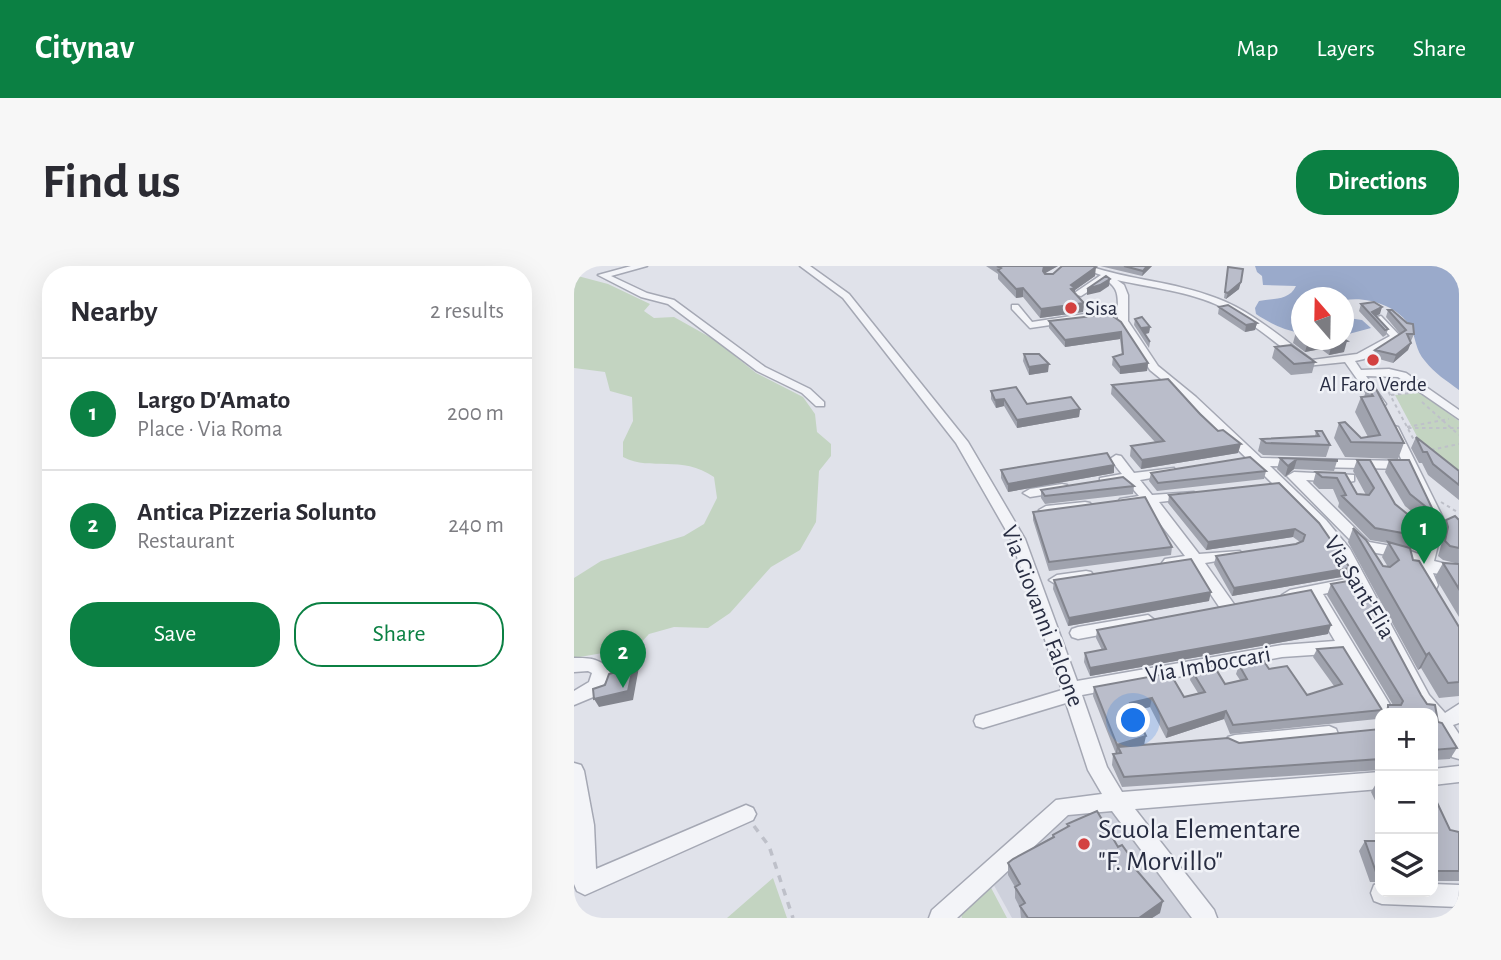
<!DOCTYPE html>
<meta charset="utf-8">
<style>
:root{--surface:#fff;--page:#f7f7f7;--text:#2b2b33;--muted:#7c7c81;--line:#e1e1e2;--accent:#0b8043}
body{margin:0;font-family:"Alegreya Sans",sans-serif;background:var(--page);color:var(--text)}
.controls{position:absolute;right:21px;bottom:21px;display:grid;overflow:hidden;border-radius:14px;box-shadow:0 7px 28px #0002}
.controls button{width:63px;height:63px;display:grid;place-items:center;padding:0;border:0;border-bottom:2px solid var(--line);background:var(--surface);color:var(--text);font:35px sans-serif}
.compass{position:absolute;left:717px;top:21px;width:63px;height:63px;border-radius:50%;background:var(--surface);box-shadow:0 7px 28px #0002;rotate:340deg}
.you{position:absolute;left:560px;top:455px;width:24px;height:24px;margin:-18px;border:5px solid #fff;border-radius:50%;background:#1a73e8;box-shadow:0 0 0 10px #1a73e833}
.badge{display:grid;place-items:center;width:46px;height:46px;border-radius:50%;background:var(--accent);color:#fff;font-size:23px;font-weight:700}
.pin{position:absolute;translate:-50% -58px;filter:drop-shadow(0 2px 4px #0008)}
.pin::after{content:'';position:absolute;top:37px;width:24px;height:21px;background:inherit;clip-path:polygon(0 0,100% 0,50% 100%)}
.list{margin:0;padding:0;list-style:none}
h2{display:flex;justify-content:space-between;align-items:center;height:91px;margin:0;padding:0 28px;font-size:30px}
h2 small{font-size:23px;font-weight:400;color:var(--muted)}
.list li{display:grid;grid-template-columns:46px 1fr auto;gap:21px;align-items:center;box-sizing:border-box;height:112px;padding:0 28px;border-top:2px solid var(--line)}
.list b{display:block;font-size:26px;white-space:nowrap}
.list p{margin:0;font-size:23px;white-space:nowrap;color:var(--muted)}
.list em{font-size:23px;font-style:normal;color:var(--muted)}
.actions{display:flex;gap:14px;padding:21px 28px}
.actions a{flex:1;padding:16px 0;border:2px solid var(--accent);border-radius:28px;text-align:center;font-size:24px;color:var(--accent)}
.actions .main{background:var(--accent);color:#fff}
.icon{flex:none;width:38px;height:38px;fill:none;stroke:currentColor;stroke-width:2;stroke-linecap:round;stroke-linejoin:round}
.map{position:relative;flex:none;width:885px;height:652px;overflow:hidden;border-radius:28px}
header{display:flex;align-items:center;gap:42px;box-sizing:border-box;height:98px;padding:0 35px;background:var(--accent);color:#fff}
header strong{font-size:33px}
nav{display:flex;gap:38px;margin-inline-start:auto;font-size:24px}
.intro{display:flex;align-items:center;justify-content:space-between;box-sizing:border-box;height:168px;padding:0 42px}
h1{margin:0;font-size:49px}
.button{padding:18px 32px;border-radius:28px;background:var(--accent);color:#fff;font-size:24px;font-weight:700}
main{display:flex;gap:42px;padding:0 42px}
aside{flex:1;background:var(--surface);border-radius:28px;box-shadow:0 7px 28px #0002}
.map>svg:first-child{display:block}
</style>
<header>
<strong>Citynav</strong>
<nav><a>Map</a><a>Layers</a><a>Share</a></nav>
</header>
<div class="intro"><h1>Find us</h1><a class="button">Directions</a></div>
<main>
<aside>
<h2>Nearby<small>2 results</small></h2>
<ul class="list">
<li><span class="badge">1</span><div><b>Largo D'Amato</b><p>Place · Via Roma</p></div><em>200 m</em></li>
<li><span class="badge">2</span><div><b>Antica Pizzeria Solunto</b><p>Restaurant</p></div><em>240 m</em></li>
</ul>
<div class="actions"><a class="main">Save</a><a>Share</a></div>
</aside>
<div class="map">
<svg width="885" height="652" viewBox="0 0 885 652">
<rect width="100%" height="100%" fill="#e0e2ea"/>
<path fill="#ced1dc" d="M536,541L618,652H438L417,614L498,542Z"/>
<path fill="#c3d4c1" d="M0,9L34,18L76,38L70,45L80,52L100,51L141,74L182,107L229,131L241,148L243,166L257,178V190L245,205L242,256L226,284L197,301L156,347L134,362L100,361L75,368L63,381L0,392V312L27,295L110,270L130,258L143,232L140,211C107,188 78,206 49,191V176L59,155L58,131L36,125L31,106L0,102Z
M846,127L885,155V207L847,178L821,129Z
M199,612L213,652H153Z
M414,616L433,652H388L386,645Z"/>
<path fill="#9aaacb" d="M681,0H885V124C873,115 860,107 851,95C841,84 842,71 836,60C824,40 793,30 771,34V44L777,50L774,52L788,54L797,62L771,69L769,32H727V67C710,64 697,58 682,48L681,42L685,35C699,32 715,35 722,20L689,19L688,10L683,6Z"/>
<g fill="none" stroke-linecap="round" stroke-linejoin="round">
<g stroke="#a5a8b4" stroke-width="3">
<path id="minor" d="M57,0H73L37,10L73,27L100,34L191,101L236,123L250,136V140H242L228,127L183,105L94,38L67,31L24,9Z
M226,0H236L275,28L394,176L451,273L503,415L708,379L761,375L735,331L716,334L708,329L716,324L777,312L765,288L742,260L614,135L576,104L544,55V49L456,62L438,43V39H444L458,56L544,43C544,29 544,22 532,14L507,30L499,28L527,9L502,0H515C556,14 601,16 642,32C678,45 707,72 738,94L783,88L816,70L799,52L807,50L827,71L790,93L781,95L787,104L815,103L832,107L885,144V153L824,111L792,110L812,138L810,140H802L771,96L732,100C705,80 679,56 648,41C615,25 578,22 543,14L550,19L554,29V55L584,100L622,131L687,192L828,195L814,164L820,160L824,161L871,256L861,270L865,275L860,295L885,301V311L859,307L864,319L862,323H850L842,304L844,300L824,291L786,284L713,210L720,206L780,209V215L775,216L732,214L795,276L828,282L847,289L851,275L847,270L856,255L832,203L696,200L752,254L776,283L855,429L871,447L885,438V457L879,459L885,468V493L878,491L863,465H859V447H849L843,439L782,321L749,328L821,447H806V452L767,387L708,391L508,429L533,501L548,526L806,506V523L561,543L640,644L643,652H618L538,545L494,549L383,652H355L358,644L482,534L528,528L514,504L492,437L409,462L402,460L400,455L402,450L488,424L437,273L382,177L269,32Z
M542,189L547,190L560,207L600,202V208L566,214L578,229L620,226L622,229L620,232L585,236L625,288L666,285L668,288L666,291L631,297L662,341L660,345H648L617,299L591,301L588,297L591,293L611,290L571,238L546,239L544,236L546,233L565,230L553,216L526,218V212L548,208L536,193Z
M488,218L493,219L495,222L493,225L456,231L449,227L456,223Z
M511,236L516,237L518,240L516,243L472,248L465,244L472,240Z
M512,305L517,306L520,310L517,314L483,319L475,314L483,309Z
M574,349L582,355L580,359L504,373L498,371L496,367L498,363L504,361Z
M0,392C16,392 28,392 36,407L24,429L0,439V425L15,416L18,407L14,405L0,406Z
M755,460L762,463L764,468L762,473L755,476L661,485L654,483L651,477L654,471L661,469Z
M0,497L7,499L10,505L20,559L22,603L172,539L179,542L182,548L179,554L11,629L3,625L0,618Z
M885,500V516L859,519V503Z
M806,617V626H859V618L885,619V641L808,638L800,635L797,627L800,619Z"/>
</g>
<path stroke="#bec0c9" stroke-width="2" stroke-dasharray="3.5 3.5" stroke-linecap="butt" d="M805,116L814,125L841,176
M817,129L838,127
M848,136L885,169
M833,161L875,153
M834,162H885
M857,184L885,178
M867,236L885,247"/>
<path stroke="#bec0c9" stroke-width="3.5" stroke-dasharray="7 7" stroke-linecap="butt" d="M180,560L195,580L219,652"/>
<use href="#minor" fill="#f3f4f8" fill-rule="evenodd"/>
</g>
<path fill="#a0a3ae" d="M412,0H484L470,7L521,10L501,24V27L510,37L509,46L466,52L449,31L442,32L424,13V8Z
M526,0H578L568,10Z
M654,1L665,23L652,33L650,32Z
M787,38L806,48L802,50L814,63L812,69L809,71L785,45Z
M645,41L683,57L681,64L671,66L644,48Z
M814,44L840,68L837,75H836L834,84L819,97L798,91L801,84L826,68L812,51Z
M536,48L574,97L573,105L546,108L538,99L539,91L548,89L546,73L491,81L475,62V55Z
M561,53L576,61L575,67L571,68L576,76L575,82L560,59Z
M727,65V74H769L770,86L755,89L747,83L731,86L719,77L722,66Z
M701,81L741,96L738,107L717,109L698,92Z
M450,88L474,106L455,109L449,95Z
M538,119L626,148L644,165L664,187L567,203L556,190L557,180L581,176L537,128Z
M793,121L830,177L824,193L771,191L760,172L765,157L787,172L794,171L781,146L787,131H790Z
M417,125L453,138L506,143L505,151L443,162L430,140L422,142L417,133Z
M742,165L756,179L752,191L689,189L684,185L687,173L741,170Z
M842,171L885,205V234L854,209L848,197H845L837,182Z
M706,192L763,195L760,205L720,203L711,211L703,203Z
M783,194L821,238L851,274L845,286L836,282L839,294L885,361V430L865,432L847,402L844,404L774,276L779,262L809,300L814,301L808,291L814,277L796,274L764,241L765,237L759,223H745L739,217L742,206L771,207L783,228L792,229L779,205Z
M815,194L858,242L851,256L831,240L811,206Z
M427,204L540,207L434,226L427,212Z
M692,205L690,213L583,225L575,215L577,207Z
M705,217L776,302L773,310L658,330L640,298L642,290L722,278L726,276L719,271L632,284L594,237L595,229Z
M560,220L559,228L471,238L467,232V224Z
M459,246L598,281L597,289L475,305L459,254Z
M872,254H885V351L861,311L869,297L885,298L869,294L864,290L868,276L865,269Z
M785,313L847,429L853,438L861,439L864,456L868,457L883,482L876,493L859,494V447H810L814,439H819L753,329L757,318Z
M480,314L635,335L494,360L479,323Z
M523,364L754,368L516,410L510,396L511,387L528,384L522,372Z
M743,383L808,444L803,453L656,468L650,453L592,472L576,441L560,445L570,479L665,477L806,463V504L548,521L538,499L539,488H542L519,430L520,421L610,431L624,427L616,414L618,405L651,418L666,414L662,408L665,399L695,403L733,429L760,420L739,391Z
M806,515V545L797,526L803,516Z
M859,528L876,564L885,566V615H859Z
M493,558L544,581L560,601L586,647L578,652H447L446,642L441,632V621L434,609V597L478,571L479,569L493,561Z
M791,575H806V616H796L785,585Z"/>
<path fill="#82848d" d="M470,0H484L470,8L469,5Z
M573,0H578L568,10L569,5Z
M522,1L521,10L501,24V31L496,32L497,19Z
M536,13L535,20L526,26L513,29V23Z
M667,16L665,23L652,33L654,27Z
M449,22V31L442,32V23Z
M510,37L509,46L466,52L467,43Z
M808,41L806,48L799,51L798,46Z
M683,57L681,64L671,66L672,59Z
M576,61L575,67L571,68L567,62Z
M547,66L546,73L491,81V74Z
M742,74H750L747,83L731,86L734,75Z
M773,75L770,86L755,89L758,78Z
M837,77L834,84L819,97L822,89Z
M574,97L573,105L546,108V101Z
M475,98L474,106L455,109V101Z
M430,133V140L422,142L421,134Z
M506,143L505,151L443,162V154Z
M667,178L664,187L567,203L568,194Z
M723,193L720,203L711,211L714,200Z
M540,199V207L434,226V218Z
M721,263L719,271L632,284L634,276Z
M776,302L773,310L658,330L660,322Z
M637,326L635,335L494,360L495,352Z
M757,359L754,368L516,410V402Z
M855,387L847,402L844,404L852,389Z
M61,392L65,401L59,434L25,441L20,433Z
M578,432L576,441L555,446L556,437Z
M652,445L650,453L592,472L594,463Z
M572,470L570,479L544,481L543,487L542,488L543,479Z
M589,635L586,647L578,652H565Z"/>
<path fill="#babdca" stroke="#82848d" stroke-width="2" d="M423,0H470L469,5L471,8H479L488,0H519L522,1L497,19L501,22L497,23L510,37L467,43L449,22L442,23L424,4L427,2Z
M550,0H573L569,5Z
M654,1L669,3L667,16L654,27L651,26Z
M532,10L536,13L526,19L513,23Z
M800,36L808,41L798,46L814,63L811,64L787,38Z
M654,39L683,57L672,59L645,41Z
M814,44H818L833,57L839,58L840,68H833L837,77L822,89L801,84L832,64Z
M536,48L547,56L574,97L546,101L539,91L549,88L547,66L491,74L475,55Z
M568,51L576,61L567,62L576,76L561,53Z
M769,73L773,75L758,78L752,74Z
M717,79L741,96L720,98L701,81Z
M450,88H465L475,98L455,101Z
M594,113L626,148L644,165L649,164L667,178L568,194L557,180L590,175L538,119Z
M442,121L453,138L497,131L506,143L443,154L430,133L421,134L417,125Z
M793,121H801L830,177L777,176L765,157L771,156L787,172L806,169L787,131L799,130Z
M742,165H748L756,179L692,177L687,173L745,170Z
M842,171L885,205V219L859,198L853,186H849Z
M533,187L540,199L434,218L427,204Z
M676,191L692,205L584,217L577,207Z
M706,192L763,194V195L723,193L714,200Z
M783,194H796L821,238L853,264L851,274L834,268L801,262L768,230L772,229L763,212L748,211L742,206L771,207L783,228L795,229L800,222Z
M815,194H835L858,242L856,244L836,228Z
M549,211L560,220L471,230L467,224Z
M705,217L745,257L776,302L660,322L642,290L722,278L729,275L731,269L721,263L634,276L595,229Z
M571,231L598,281L475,296L459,246Z
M881,250L885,254V282L876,280L871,275L874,261L872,254Z
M779,262L792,274L809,300L816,301L825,294L814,276L836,282L839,294L845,295L885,361V416L874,417L855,387L852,389Z
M617,293L637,326L495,352L480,314Z
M869,297L885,298V323Z
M785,313L847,429L853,438L861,439L864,456L868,457L883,482L859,484V447H814V439H827L829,435L757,318Z
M737,324L757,359L516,402L511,387L532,383L523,364Z
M769,381L808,444L659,459L652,445L594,463L578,432L556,437L572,470L543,479L520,421L596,407L610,431L631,426L618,405L640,400L651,418L673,413L665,399L689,394L695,403L713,400L733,429L768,418L743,383Z
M61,392L54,425L20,433L19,423L31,419L35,408L45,405L46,396Z
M806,463V493L550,511L539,488L547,487L544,481L654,472L665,477Z
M859,528L876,564L885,566V605H859Z
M523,545L544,581L548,579L561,597L558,599L589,635L565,652H454L446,640L451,637L441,621L446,618L434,597L439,593L480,571L479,569L495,560L493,558Z
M791,575H806V606H802Z"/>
<g fill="#d34140" stroke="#f0f2f7" stroke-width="2.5">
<circle cx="497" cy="42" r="7"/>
<circle cx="799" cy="94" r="7"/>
<circle cx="510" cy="578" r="7"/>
</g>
<g text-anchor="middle" stroke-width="5" stroke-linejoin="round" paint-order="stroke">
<g font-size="21" fill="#282d42" stroke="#f0f2f7" text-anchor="start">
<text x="511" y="49">Sisa</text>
<text x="799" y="125" text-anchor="middle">Al Faro Verde</text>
</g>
<g font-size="24" fill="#282d42" stroke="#f0f2f7">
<text transform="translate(786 321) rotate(59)" y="8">Via Sant'Elia</text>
<text transform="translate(469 350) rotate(69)" y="8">Via Giovanni Falcone</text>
<text transform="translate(634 398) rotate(-10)" y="8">Via Imboccari</text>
</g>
<g font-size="28" fill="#282d42" stroke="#f0f2f7" text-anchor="start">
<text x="524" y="572">Scuola Elementare<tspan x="524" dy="32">"F. Morvillo"</tspan></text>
</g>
</g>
</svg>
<div class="controls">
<button>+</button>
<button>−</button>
<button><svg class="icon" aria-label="layers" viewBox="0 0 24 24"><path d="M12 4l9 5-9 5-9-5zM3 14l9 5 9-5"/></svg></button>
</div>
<svg class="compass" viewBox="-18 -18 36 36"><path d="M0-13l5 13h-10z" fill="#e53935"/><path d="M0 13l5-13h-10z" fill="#7c7c81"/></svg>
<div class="you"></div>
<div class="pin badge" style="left:850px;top:298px">1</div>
<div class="pin badge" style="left:49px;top:422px">2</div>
</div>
</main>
